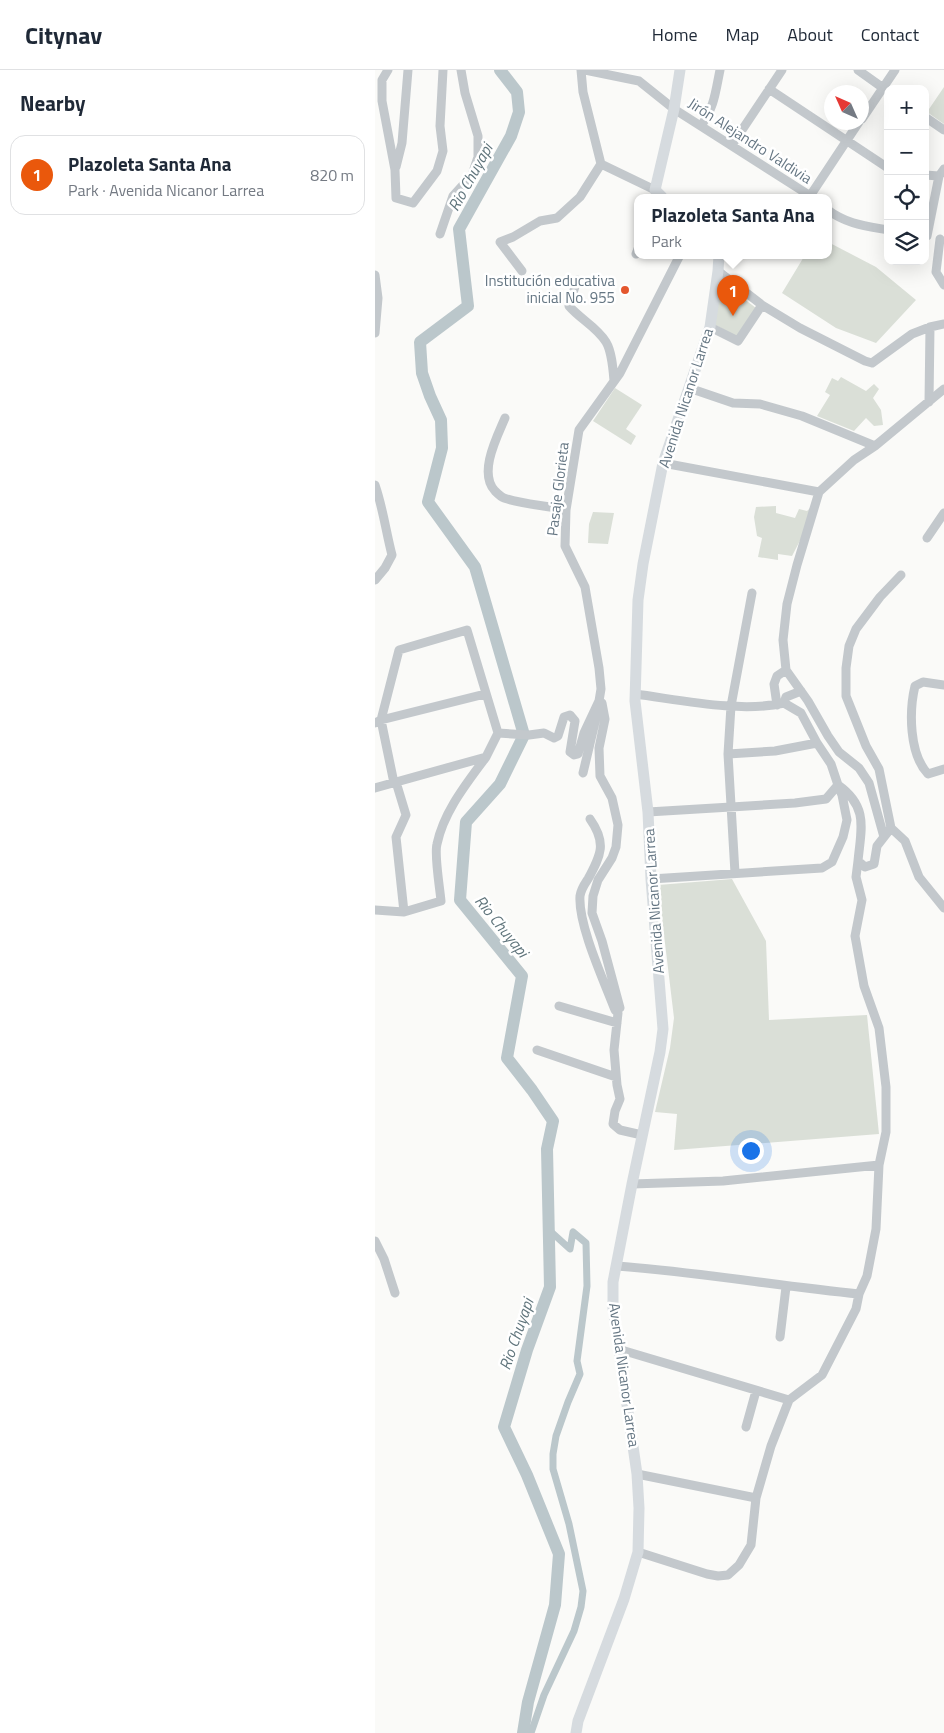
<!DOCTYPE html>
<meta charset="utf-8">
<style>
:root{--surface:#fff;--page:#f2f2f3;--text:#1f2937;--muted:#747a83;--line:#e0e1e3;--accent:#ea580c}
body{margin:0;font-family:"Titillium Web",sans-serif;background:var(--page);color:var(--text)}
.controls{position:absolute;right:15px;top:15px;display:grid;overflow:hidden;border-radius:10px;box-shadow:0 5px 20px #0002}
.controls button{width:45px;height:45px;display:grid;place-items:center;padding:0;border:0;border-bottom:1px solid var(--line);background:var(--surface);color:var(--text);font:25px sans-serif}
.compass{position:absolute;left:449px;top:15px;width:45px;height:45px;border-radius:50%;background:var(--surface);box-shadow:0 5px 20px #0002;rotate:315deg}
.you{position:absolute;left:375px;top:1080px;width:18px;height:18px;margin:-12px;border:4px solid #fff;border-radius:50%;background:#1a73e8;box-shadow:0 0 0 8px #1a73e833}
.badge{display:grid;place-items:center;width:32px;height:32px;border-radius:50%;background:var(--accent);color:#fff;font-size:16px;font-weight:700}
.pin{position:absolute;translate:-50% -41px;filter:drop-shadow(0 1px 2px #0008)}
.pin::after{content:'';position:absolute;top:26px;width:18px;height:15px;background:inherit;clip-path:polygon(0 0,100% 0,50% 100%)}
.popup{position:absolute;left:259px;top:124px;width:198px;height:65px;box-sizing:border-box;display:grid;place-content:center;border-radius:10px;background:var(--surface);filter:drop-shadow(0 1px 4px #0005);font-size:16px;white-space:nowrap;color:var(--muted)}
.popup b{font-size:19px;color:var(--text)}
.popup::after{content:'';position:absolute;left:50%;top:100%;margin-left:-10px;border:10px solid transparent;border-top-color:var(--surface)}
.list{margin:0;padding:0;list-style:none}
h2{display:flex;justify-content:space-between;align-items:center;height:65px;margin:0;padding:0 20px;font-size:21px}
h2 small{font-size:16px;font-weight:400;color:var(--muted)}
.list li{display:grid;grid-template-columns:32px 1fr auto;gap:15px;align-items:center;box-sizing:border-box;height:80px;margin:0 10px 10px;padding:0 10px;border:1px solid var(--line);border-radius:15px}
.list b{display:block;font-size:19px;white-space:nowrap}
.list p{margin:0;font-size:16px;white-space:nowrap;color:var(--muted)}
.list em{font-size:16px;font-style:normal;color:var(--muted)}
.icon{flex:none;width:28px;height:28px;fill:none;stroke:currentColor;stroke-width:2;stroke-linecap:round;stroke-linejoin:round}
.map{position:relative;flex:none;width:569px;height:1663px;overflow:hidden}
header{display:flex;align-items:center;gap:30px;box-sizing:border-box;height:70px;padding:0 25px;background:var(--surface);border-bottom:1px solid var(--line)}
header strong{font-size:24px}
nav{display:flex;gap:28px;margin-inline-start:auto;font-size:18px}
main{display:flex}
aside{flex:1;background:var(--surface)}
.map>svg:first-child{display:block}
</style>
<header>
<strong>Citynav</strong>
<nav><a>Home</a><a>Map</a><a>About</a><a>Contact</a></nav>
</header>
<main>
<aside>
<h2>Nearby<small></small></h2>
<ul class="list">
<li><span class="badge">1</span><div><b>Plazoleta Santa Ana</b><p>Park · Avenida Nicanor Larrea</p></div><em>820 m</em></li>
</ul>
</aside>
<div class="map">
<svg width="569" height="1663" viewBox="0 0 569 1663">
<rect width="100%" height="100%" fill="#fafaf8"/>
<path fill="#dadfd7" d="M569,17V54L552,42Z
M453,172L501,197L541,230L501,273L461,258L407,223L430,185H453Z
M347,212L381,238L362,267L339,254Z
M466,307L491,321L499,314L504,319L498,328L506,340L508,355L499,356L491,348L479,361L442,346L455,325L450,322L457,308L463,311Z
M240,318L267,335L251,359L261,366L256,375L218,351Z
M438,435L430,461L417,486L403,484V490L383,487L387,468L382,466L379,447L381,437L401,436V443L420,448L424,439L432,441Z
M218,442L239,443L233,474L213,473L214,454Z
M357,809L391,871L394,950L492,945L504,1064L299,1080L302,1044L280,1042L295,978L299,948L283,815Z"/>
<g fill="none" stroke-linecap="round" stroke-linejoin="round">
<path stroke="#bbc7cb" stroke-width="7" d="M156,1663L169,1625L199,1561L206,1537L208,1521L194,1454L178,1399V1384L181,1366L193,1332L205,1304L202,1291L212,1216L211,1173L198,1162L195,1179L174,1160"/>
<path stroke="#bbc7cb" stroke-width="12" d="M125,0L142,22L144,42L136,66L84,159L93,236L45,272L47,303L55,326L66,350L67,378L53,432L100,497L149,665L125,714L91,752L85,830L147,906L132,988L157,1020L178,1051L172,1079L175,1217L152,1280L129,1357L152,1405L184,1484L180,1535L153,1632L148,1663"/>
<path stroke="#c3c8cc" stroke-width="9" d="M13,0L7,10V31L20,100L21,128L38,133L62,101L68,81L65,56L68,0
M206,0L208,22L226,94L280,120
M210,0L264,11L299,39L437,127
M483,0L511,20
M394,19L513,98
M550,47L569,60
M487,49L520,0
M326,56C340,35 340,24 345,0
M357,75L407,0
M21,97L27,73L33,0
M550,105L564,106
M435,126L484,52
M453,140C471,154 491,156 513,160
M65,164L78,126L97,105L103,87V66L90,23L86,0
M552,166L564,106L569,99
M565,169L561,202L569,215
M261,184L263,179
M147,201L125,172L138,167L165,151L182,148L205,127L226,94
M343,201L387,235
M0,205L3,228L0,263
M202,210L194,236C205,249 222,257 231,272C237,282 238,299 239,311
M335,257L363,271L387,235L425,258L490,291L497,293L537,264L555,257
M314,318L358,333L385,334L427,346L500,376
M554,332L555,257L569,254
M130,348C122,367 103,403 120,421C123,424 126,427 129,428C149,435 171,435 191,440
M288,393L444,422
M0,415C8,438 11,462 17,485L10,498L0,510
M552,468L569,443
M569,615L548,612L540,616C534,641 534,684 553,704L569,699
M260,624C306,630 365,643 409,633L411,627L426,621
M224,631L227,633L230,649L224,678L225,706L237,728L243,755L241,777L237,788L223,810L218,826L217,843L227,871L245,938
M402,635L399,614L402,606L411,600
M0,653L6,650L24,580L92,560L123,663L111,687L0,718
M123,663L154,665L169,663L179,668L183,666L189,647L195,645L200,651L195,682L199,685L203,684L209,663L224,631L226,619L224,598L210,517L190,476L191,440L204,360L245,303L305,185
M353,684L400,681L442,673
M208,703L222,644
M19,713L6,650L110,624
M463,715C494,737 486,759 483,791L490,797L499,794L502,776L516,758L530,771L544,807L569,838
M273,742L420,733L451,729L463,715L456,694L442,673L426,643L409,633
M215,749C232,773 226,785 213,809C209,815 206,819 205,826C203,855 229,911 240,940L243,943L239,980L242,1015L245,1029L240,1041L238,1054L245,1060L267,1065
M516,758L504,699L491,676L471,626V598L474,576L481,559L505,527L526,505
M509,767L494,713L484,698L464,682L453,666L433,631L411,600L408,570L412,534L422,495L444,422L479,390L500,376L569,319
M360,803L353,684L356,636L377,523
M276,809L447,798L457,792L468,767L472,750L467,725L463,715
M0,840L29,842L21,767L31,745L21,712
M29,842L66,831C65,819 59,784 62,774C69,741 92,713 111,687
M184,936L242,953
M162,980L241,1007
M257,1114L348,1111L504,1095
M0,1171L9,1189L20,1223
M242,1196C323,1202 403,1216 484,1224
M405,1267L411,1217
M243,1279L414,1330
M371,1357L381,1321
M262,1404L381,1428
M263,1482L332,1504L343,1506L353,1505L364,1495L376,1475L381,1428L396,1376L414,1330L447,1305L481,1239L484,1224L492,1206L501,1159L504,1095L511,1062V1017L504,958L489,916L480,866L487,830L481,807L483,791"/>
<path stroke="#d6dbdf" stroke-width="11" d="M287,127L280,120L299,39L305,0
M201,1663L203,1651L249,1529L263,1482L264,1438L262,1404L238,1238V1212L257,1114L285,982L288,959L276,809L273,742L260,631L263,530L268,494L288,393L335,257L343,201L344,185"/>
</g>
<circle fill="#e4572e" stroke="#fff" stroke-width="2" cx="250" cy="220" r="5"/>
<g text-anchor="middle" stroke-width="5" stroke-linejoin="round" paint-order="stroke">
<g font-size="15" fill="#657683" stroke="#fff">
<text transform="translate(375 71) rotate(33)" y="5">Jirón Alejandro Valdivia</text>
<text transform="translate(311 328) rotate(-72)" y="5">Avenida Nicanor Larrea</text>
<text transform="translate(183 419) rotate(-83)" y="5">Pasaje Glorieta</text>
<text transform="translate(279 831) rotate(-94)" y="5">Avenida Nicanor Larrea</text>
<text transform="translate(249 1305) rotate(82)" y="5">Avenida Nicanor Larrea</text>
</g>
<g font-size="15" fill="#657683" stroke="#fff" text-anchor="end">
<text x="240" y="216">Institución educativa<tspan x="240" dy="17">inicial No. 955</tspan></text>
</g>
<g font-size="16" font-style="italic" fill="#60757c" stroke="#fff">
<text transform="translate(95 107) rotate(-61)" y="6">Rio Chuyapi</text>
<text transform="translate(127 856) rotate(51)" y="6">Rio Chuyapi</text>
<text transform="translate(141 1264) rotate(-71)" y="6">Rio Chuyapi</text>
</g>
</g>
</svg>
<div class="controls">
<button>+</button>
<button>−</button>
<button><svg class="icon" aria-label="locate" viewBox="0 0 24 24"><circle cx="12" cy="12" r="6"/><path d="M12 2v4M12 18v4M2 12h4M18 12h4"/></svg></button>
<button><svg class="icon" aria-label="layers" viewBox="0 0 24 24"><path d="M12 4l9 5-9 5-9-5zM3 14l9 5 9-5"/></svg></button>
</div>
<svg class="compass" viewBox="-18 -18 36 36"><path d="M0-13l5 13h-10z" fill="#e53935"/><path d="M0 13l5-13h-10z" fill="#747a83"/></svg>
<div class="you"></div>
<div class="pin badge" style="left:358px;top:246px">1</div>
<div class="popup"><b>Plazoleta Santa Ana</b>Park</div>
</div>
</main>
